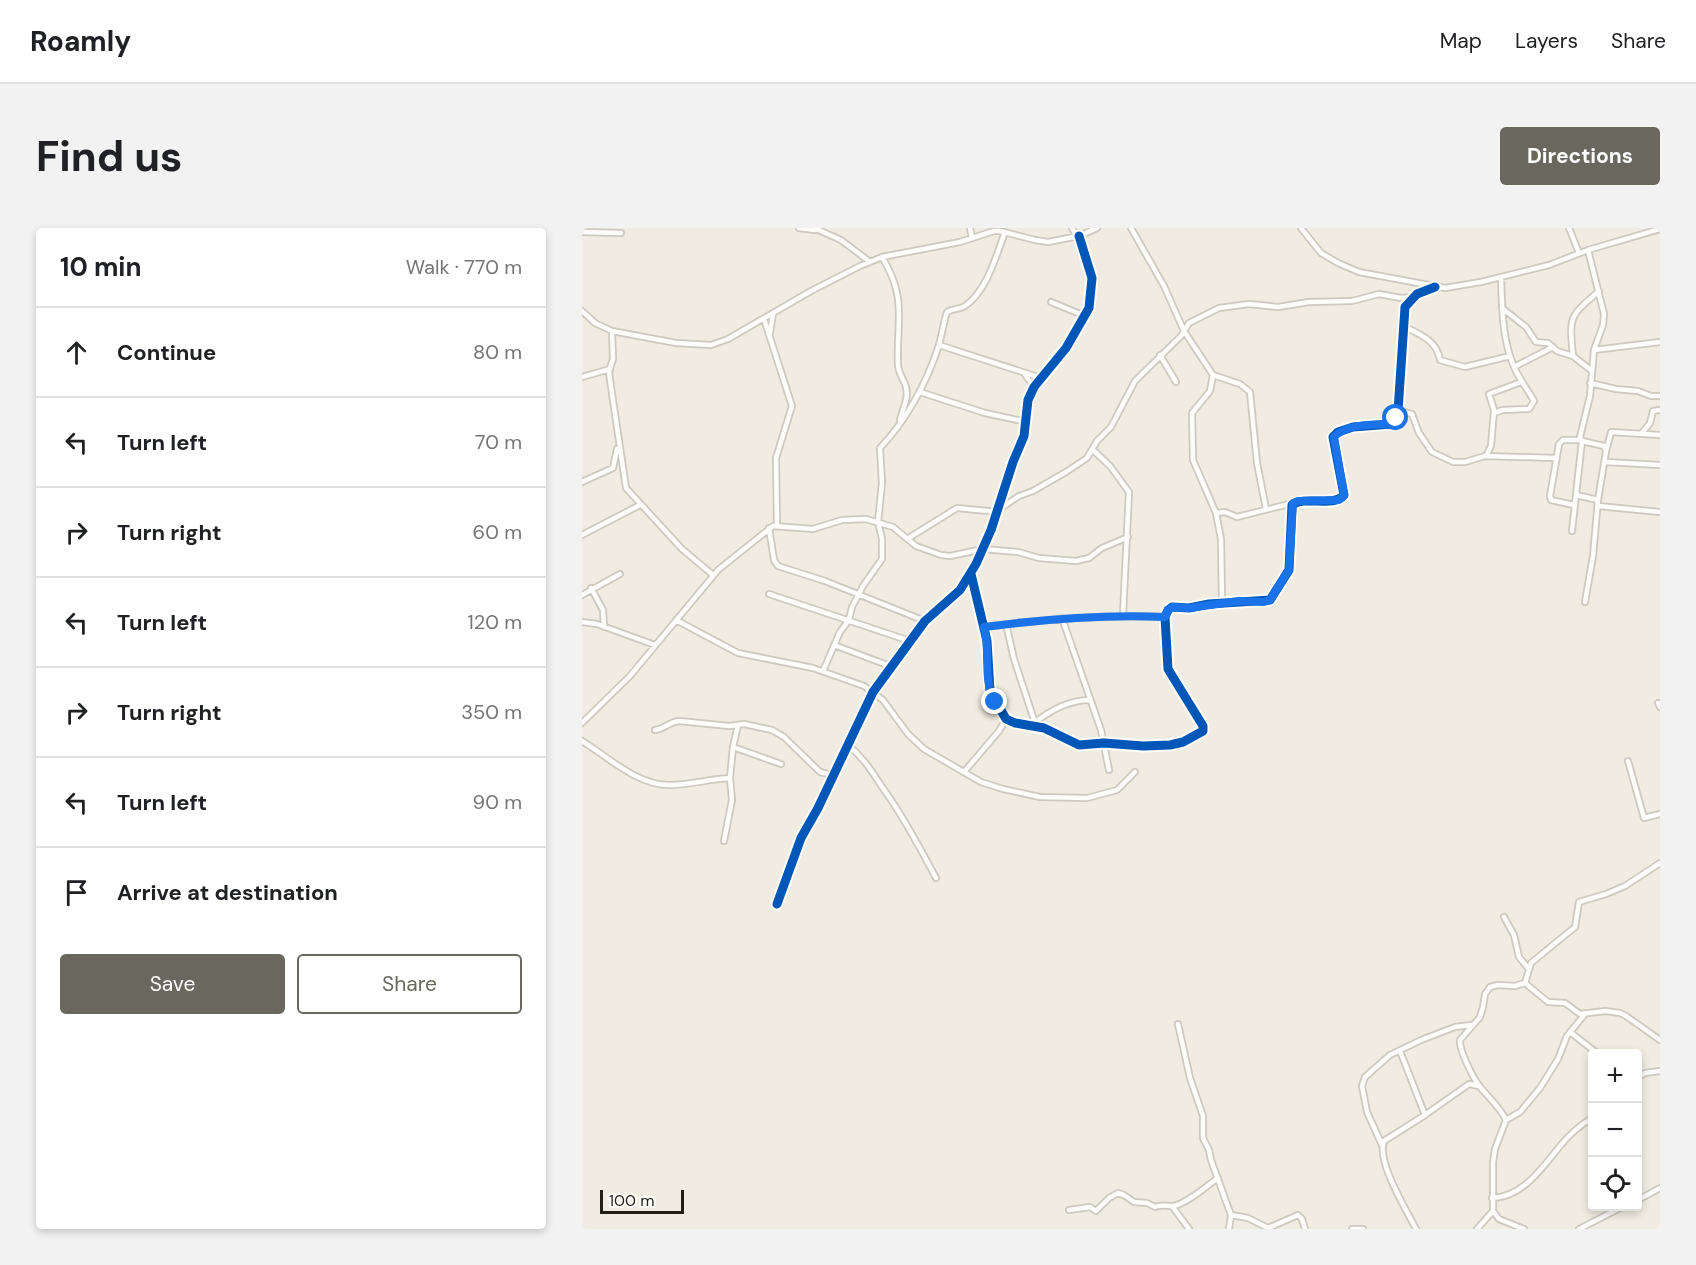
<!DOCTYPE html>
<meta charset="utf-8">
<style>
:root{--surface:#fff;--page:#f2f2f2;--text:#202124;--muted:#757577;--line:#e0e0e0;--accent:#6a675e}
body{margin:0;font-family:"DM Sans",sans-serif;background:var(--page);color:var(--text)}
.controls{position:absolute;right:18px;bottom:18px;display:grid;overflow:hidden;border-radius:6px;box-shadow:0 3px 9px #0003}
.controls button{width:54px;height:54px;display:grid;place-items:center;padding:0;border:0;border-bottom:2px solid var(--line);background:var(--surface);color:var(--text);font:30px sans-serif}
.scale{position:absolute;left:18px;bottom:15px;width:84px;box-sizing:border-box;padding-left:6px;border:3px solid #221f17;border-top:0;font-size:16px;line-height:21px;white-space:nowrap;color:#221f17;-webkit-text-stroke:4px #fffdf9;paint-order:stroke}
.stop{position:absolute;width:18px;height:18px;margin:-14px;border:4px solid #1a73e8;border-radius:50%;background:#fff}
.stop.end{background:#1a73e8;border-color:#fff;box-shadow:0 2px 6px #0008}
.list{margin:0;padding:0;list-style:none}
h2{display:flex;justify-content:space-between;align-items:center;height:78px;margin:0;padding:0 24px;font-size:26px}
h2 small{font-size:20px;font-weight:400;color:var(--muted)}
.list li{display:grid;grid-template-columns:39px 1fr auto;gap:18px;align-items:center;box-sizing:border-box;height:90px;padding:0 24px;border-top:2px solid var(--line)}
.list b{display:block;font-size:22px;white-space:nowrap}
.list em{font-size:20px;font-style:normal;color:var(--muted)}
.actions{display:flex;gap:12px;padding:18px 24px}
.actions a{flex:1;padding:14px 0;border:2px solid var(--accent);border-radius:6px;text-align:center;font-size:21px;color:var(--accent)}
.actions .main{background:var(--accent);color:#fff}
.icon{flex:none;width:33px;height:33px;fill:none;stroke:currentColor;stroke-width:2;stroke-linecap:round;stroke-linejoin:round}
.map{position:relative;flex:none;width:1078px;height:1001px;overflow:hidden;border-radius:6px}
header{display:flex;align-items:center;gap:36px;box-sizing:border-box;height:84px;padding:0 30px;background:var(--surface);border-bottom:2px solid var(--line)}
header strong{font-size:28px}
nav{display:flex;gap:33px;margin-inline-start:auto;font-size:21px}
.intro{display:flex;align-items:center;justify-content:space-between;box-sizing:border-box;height:144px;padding:0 36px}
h1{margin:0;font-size:42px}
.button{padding:15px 27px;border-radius:6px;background:var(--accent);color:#fff;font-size:21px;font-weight:700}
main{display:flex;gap:36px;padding:0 36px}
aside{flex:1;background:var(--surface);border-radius:6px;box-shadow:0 3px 9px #0003}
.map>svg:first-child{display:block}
</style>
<header>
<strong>Roamly</strong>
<nav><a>Map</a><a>Layers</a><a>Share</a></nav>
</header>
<div class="intro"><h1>Find us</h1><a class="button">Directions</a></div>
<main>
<aside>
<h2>10 min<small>Walk · 770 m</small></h2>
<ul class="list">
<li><svg class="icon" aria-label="ahead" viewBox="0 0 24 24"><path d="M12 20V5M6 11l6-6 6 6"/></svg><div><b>Continue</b></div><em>80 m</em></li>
<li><svg class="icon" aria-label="left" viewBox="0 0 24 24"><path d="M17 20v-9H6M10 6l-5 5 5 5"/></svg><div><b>Turn left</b></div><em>70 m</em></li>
<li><svg class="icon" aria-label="right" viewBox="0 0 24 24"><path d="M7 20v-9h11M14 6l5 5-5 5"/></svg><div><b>Turn right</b></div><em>60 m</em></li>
<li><svg class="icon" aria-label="left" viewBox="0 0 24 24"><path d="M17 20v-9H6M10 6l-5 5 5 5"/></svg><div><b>Turn left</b></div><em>120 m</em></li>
<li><svg class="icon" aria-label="right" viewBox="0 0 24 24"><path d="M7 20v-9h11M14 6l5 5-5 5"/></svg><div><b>Turn right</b></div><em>350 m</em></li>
<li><svg class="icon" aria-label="left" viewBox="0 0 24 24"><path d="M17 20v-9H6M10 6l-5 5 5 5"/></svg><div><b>Turn left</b></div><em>90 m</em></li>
<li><svg class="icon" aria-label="arrive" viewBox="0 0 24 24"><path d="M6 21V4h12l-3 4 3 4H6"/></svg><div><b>Arrive at destination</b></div></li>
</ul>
<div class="actions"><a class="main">Save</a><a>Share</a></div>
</aside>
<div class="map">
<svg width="1078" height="1001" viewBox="0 0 1078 1001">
<rect width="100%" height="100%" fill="#f1ece1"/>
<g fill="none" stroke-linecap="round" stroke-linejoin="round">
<g stroke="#cdc9c0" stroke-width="8">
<path id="street" d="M217,0L233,2
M232,0L259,12L288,34
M388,0L390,10
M490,0L495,9
M549,0L582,58L602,103L631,147L628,163L610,185L611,232L634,285L639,311L640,375
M719,0L739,25L756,35L777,44L863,60L899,54L967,37L1006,22L1078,1
M987,0L997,25
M0,4L39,5
M300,29C326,71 314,94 316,138C317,145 320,149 323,156C328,169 321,179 318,192
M469,74L503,88
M920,80L944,99L954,114L966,115L975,123L991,128L1010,143
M0,83L13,95L30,103L94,115L129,117L146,111L229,63L278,38L300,29L378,14L412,3H418L453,12L466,14L497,8L515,0
M182,91L210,178L194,230L195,297
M821,98C837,106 855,112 858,132L883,139L928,128
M30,103L31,131L27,143L28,152L44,260L100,321L131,347
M188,105L191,86
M357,117L459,150
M1012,122L1078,114
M578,127L594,154
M991,128C987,88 987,89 1017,63
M932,139L971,119
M442,145L452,159
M631,147L658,156L668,164L675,235L684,281
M0,149L28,141
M1008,155L1034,161L1056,163L1069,168H1078
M338,164L403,185L445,194
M816,183L830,186L837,205L850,224L871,234H883L903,228L973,230
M912,185L921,182L947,181L952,173C946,162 938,152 933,141C920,113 920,80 919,49
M1060,205L1068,195L1071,183L1078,182
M511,222L528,238L547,264L541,387
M1024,223L1029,204L1078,207
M904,228L909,218L912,182L907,166L939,154
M1024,234L1078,237
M0,254L31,240L35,221
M994,267L1016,272
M992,277L969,272L968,268L977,216L981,212H999
M1016,278L1078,284
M416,282L437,268L451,263L484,244L505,230L515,213L529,199L553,153L599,108L607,95L637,80L667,76L696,79L727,74L770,73L797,66L819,70L831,69
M634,285L643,284L655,289L711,275
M187,300L192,332L196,338L243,353L343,393
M990,303L1000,213
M0,307L58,277
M325,311L375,280L416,284
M389,346L405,413L408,463L424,491L433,495L462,500L497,517L522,515L561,518L588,517L601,514L621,503V498L586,441L583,389L586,382L590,379L607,380L627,376L688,372L707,342L710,277C724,267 751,280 762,267L751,209L756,204L771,199L810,196L813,193L816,183L823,79L835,66L853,59
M9,360L21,382L22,399
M187,366L328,413
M0,367L38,346
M1003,374L1011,328L1016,272L1024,223L1022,218L1000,213L998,209L1008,168L1012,122L1021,97L1022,86L1006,22
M480,390L519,502L527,542
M94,392L156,425L231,440L282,458L301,472L326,506L342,521L399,554L421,561L458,569L505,570L535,562L553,544
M0,394L15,396L73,417
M424,396L432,431L453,495
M402,399C463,391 522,386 583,389
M252,417L308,438
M241,443L258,404L267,392L270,379L281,358L300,331V311L296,294L300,255L298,220C324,193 344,156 356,120C360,108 361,96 365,84C371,80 377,82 383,78C405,63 414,28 423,4
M1076,475L1078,479
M0,495L48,448L136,342L191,298L231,301L260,292L284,291L311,299L334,318L359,327L368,328L401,321L436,324L457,330L494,333L507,330L520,320L546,309
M451,496C467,483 487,472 508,472
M73,502C82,501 87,494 97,493L147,498L162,496L190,502L202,509L238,544L250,547
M0,513C26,529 55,557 87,557C107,557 128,551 148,550
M265,516C286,534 290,545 305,566C324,593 339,622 354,650
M151,519L199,536
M1046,533L1062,590L1078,586
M382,544L417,503L424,491
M142,613L150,572L148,550L151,519L156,497
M195,676L219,610L236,580L291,464L343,393L378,362L394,336L409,302L431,234L442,208L446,172L452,159L484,120L507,80L510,50L497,8
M922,689L932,707L937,729L946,740
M943,755L966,774L983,775L998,786L1023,783L1038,785L1044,788L1078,812
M596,796L608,850L621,888V910L627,922L629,932L649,987L647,1001
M988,804L1016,826
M818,823L843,887
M1056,849L1063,845L1078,843
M924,892L938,884L958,860L976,831L985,808L1003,786
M800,917L785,884L780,858L783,849L808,827L839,812L873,799L889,797
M910,970C942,969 961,938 979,917C988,905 999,897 1011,889
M1056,972L1078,960
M590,978L607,1001
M487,982L508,979L514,983L527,970L536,965L542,967L552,974L565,975L573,979C580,976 584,978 591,978C603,977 626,957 636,950
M649,987L666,990L686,1000L716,987L720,991L723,1001
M770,1001H781
M834,1001C824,981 794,933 802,913L843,887L887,856L897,858
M895,1001L911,983
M942,1001L917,991L911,983V934L913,921L924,892C918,879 907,870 898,859C891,850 877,822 878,812L898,789L901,779L903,766L908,759L916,757L933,758L943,755L949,735L993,699L997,674L1024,666L1043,658L1078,635
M997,1001L1042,978"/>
</g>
<use href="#street" stroke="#fdfcfa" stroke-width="4.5"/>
<g stroke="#fffdf9" stroke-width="13">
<path id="cycleway" d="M389,346L405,413L408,463L424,491L433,495L462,500L497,517L522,515L561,518L588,517L601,514L621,503V498L586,441L583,389L586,382L590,379L607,380L627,376L688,372L707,342L710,277C724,267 751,280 762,267L751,209L756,204L771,199L810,196L813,193L816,183L823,79L835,66L853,59
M195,676L219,610L236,580L291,464L343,393L378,362L394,336L409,302L431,234L442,208L446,172L452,159L484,120L507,80L510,50L497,8"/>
</g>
<use href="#cycleway" stroke="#0057b8" stroke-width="9"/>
</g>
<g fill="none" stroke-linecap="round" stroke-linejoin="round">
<path stroke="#1a73e8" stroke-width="8" d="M413,474C400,452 409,423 402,399C463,391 522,386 583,389L586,382L591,379L607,380L657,373L682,374L688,372L707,342L711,275L716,273L757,272L762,267L752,209C766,195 791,197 810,196L814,190"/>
</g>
</svg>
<div class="controls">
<button>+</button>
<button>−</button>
<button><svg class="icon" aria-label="locate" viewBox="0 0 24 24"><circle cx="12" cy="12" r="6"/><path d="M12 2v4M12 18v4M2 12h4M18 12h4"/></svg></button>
</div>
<div class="scale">100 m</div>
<div class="stop" style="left:814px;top:190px"></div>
<div class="stop end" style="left:413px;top:474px"></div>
</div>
</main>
